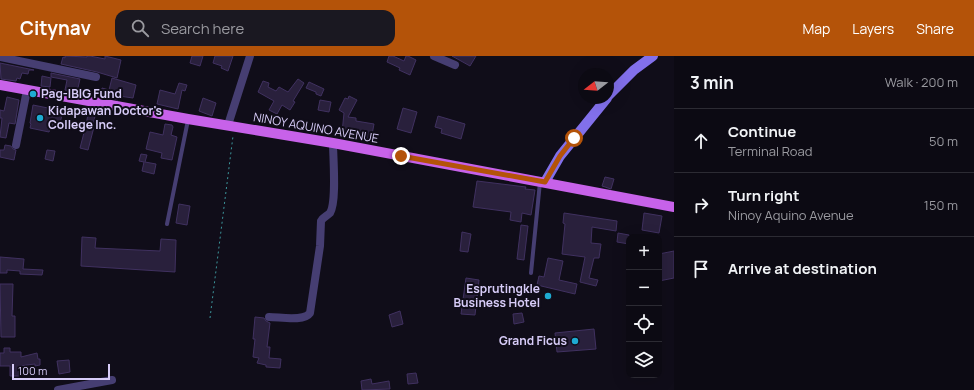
<!DOCTYPE html>
<meta charset="utf-8">
<style>
:root{--surface:#0c0a13;--page:#1a1821;--text:#f1f3f6;--muted:#9a9aa0;--line:#2c2b33;--accent:#b45309}
body{margin:0;font-family:Manrope,sans-serif;background:var(--page);color:var(--text)}
.controls{position:absolute;right:12px;bottom:12px;display:grid;overflow:hidden;border-radius:8px;box-shadow:0 4px 16px #0002}
.controls button{width:36px;height:36px;display:grid;place-items:center;padding:0;border:0;border-bottom:1px solid var(--line);background:var(--surface);color:var(--text);font:20px sans-serif}
.compass{position:absolute;left:578px;top:12px;width:36px;height:36px;border-radius:50%;background:var(--surface);box-shadow:0 4px 16px #0002;rotate:253deg}
.scale{position:absolute;left:12px;bottom:10px;width:98px;box-sizing:border-box;padding-left:4px;border:2px solid #d7ccf8;border-top:0;font-size:11px;line-height:14px;white-space:nowrap;color:#d7ccf8;-webkit-text-stroke:3px #100d19;paint-order:stroke}
.stop{position:absolute;width:12px;height:12px;margin:-9px;border:3px solid #b45309;border-radius:50%;background:#fff}
.stop.end{background:#b45309;border-color:#fff;box-shadow:0 1px 4px #0008}
.list{margin:0;padding:0;list-style:none}
h2{display:flex;justify-content:space-between;align-items:center;height:52px;margin:0;padding:0 16px;font-size:17px}
h2 small{font-size:13px;font-weight:400;color:var(--muted)}
.list li{display:grid;grid-template-columns:26px 1fr auto;gap:12px;align-items:center;box-sizing:border-box;height:64px;padding:0 16px;border-top:1px solid var(--line)}
.list b{display:block;font-size:15px;white-space:nowrap}
.list p{margin:0;font-size:13px;white-space:nowrap;color:var(--muted)}
.list em{font-size:13px;font-style:normal;color:var(--muted)}
.icon{flex:none;width:22px;height:22px;fill:none;stroke:currentColor;stroke-width:2;stroke-linecap:round;stroke-linejoin:round}
.map{position:relative;flex:none;width:674px;height:334px;overflow:hidden}
header{display:flex;align-items:center;gap:24px;box-sizing:border-box;height:56px;padding:0 20px;background:var(--accent);color:#fff}
header strong{font-size:19px}
nav{display:flex;gap:22px;margin-inline-start:auto;font-size:14px}
.search{width:280px;height:36px;background:var(--page);display:flex;align-items:center;gap:10px;box-sizing:border-box;padding:0 14px;border-radius:12px;color:var(--muted);font-size:15px}
main{display:flex}
aside{flex:1;background:var(--surface)}
.map>svg:first-child{display:block}
</style>
<header>
<strong>Citynav</strong>
<div class="search"><svg class="icon" aria-label="search" viewBox="0 0 24 24"><circle cx="10" cy="10" r="6"/><path d="M15 15l6 6"/></svg>Search here</div>
<nav><a>Map</a><a>Layers</a><a>Share</a></nav>
</header>
<main>
<div class="map">
<svg width="674" height="334" viewBox="0 0 674 334">
<rect width="100%" height="100%" fill="#100d19"/>
<path fill="#29203c" stroke="#403160" d="M65,0L87,1V0H90L105,3V0L121,4L117,22L97,16L61,8L63,1L65,2Z
M192,0H203L200,10L190,7Z
M215,0H233L228,15L221,12L222,10L213,7Z
M389,0H393L404,5L406,0H408L416,4L410,19L399,14L400,12L387,6Z
M452,0H476L470,10Z
M0,7L34,14H29L28,18L22,17L20,23L17,22L16,25L1,23Z
M51,17L80,23L77,36L65,34L67,24L51,21Z
M42,20L51,22L50,31L41,30Z
M112,22L136,29L133,42L119,40L118,44L100,40L102,32L109,34Z
M298,23L304,27L293,45L295,46L290,54L282,49L277,58L269,54L274,45L258,36L263,25L269,27L268,31L276,35L279,31L288,36Z
M309,26L324,33L321,40L316,38V36L306,32Z
M179,27L187,29L185,35L182,34L178,53L157,48L160,34L175,38Z
M349,40L357,44L348,61L356,62V65L374,68L371,84L355,81L356,79L342,77L344,57L339,54L345,42L348,43Z
M7,41L19,44L15,68L9,67L6,82L0,81L2,62H0V54L4,55Z
M203,42L216,47L212,60L199,55Z
M320,44L331,46L329,56L318,54Z
M33,49L63,55L59,71L52,69L49,76L30,72L31,68L30,67Z
M403,52L417,56L411,77L397,73Z
M89,53L96,54L93,71H94L88,94L80,92L86,69Z
M438,60L465,68L461,83L441,77L442,73L435,71Z
M165,68L172,69L173,71L171,79L177,81L172,104L161,102L162,97L146,93L150,76L163,79Z
M5,89L11,90L13,93L16,94L14,104L0,101V94H4Z
M47,94L55,95L53,105L45,103Z
M141,98L147,99L145,106L156,108L154,118L142,115L144,106L139,105Z
M605,121L614,123L611,133L602,130Z
M477,125L526,131L525,133L535,134L531,159L522,157L521,166L510,164L511,156L473,151Z
M179,148L190,150L187,169L176,167Z
M564,157L617,165L616,175L592,171L591,187L601,188L599,202H594L589,222L598,224L596,230L580,226L585,201L562,198L565,168L563,167Z
M644,157L662,160L659,177L642,174Z
M521,169L528,170L524,204L517,203Z
M462,176L471,178L468,196L460,195Z
M618,177L629,179V188L617,186Z
M82,181L96,182L95,192L160,195L161,183L176,184L175,216L81,210Z
M674,195V222L659,225V198Z
M0,201L24,203L23,213L43,214L42,219L20,218V215L7,214V217H0Z
M548,202L563,205L559,224L577,228L575,238L537,229L539,220L544,221Z
M466,222L479,224L475,259L461,258Z
M0,228H13L12,260H15V281H1Z
M400,255L403,268L392,271L389,259Z
M522,257L524,266L514,268L513,258Z
M255,261L264,262L266,265L270,267L267,291H270L269,302L281,303L280,312L266,311V309L257,307L259,302L253,301L255,283H253Z
M594,273L596,293L557,296L555,277Z
M4,292H10V296H21V301L37,297L38,303H40V309L35,310V308L19,310V320H10V310H0V297H4Z
M69,304L70,316L59,318L57,305Z
M416,317L418,327L408,328L407,318Z
M371,323L372,328L389,325L390,333L362,334L361,325Z"/>
<g fill="none" stroke-linecap="round" stroke-linejoin="round">
<path stroke="#3c969c" stroke-width="1" stroke-dasharray="2 3" stroke-linecap="butt" d="M210,262L233,80"/>
<path stroke="#463e72" stroke-width="4" d="M167,168L188,64
M531,217L540,126"/>
<path stroke="#463e72" stroke-width="8" d="M434,0L455,9
M0,1L96,21
M228,69L250,0
M16,89L27,34
M269,261C280,261 304,266 310,257L320,190L321,165C323,161 327,160 330,157C337,146 333,101 333,87
M58,334L112,324"/>
<path stroke="#8270eb" stroke-width="10" d="M608,40L634,14L653,0
M545,126L560,100L607,42"/>
<path stroke="#c762e9" stroke-width="10" d="M0,29L188,63L333,87L674,151"/>
</g>
<g fill="none" stroke-linecap="round" stroke-linejoin="round">
<path stroke="#b45309" stroke-width="5" d="M401,100L545,126L560,100L574,82"/>
</g>
<g fill="#1eabd2" stroke="#100d19" stroke-width="1.5">
<circle cx="33" cy="38" r="4"/>
<circle cx="40" cy="62" r="4"/>
<circle cx="548" cy="240" r="4"/>
<circle cx="575" cy="285" r="4"/>
</g>
<g text-anchor="middle" stroke-width="4" stroke-linejoin="round" paint-order="stroke">
<g font-size="12" font-weight="bold" fill="#d7ccf8" stroke="#100d19" text-anchor="start">
<text x="41" y="42">Pag-IBIG Fund</text>
<text x="48" y="59">Kidapawan Doctor's<tspan x="48" dy="14">College Inc.</tspan></text>
<text x="540" y="237" text-anchor="end">Esprutingkle<tspan x="540" dy="14">Business Hotel</tspan></text>
<text x="567" y="289" text-anchor="end">Grand Ficus</text>
</g>
<g font-size="12" fill="#d7ccf8" stroke="#100d19">
<text transform="translate(316 72) rotate(10)" y="4">NINOY AQUINO AVENUE</text>
</g>
</g>
</svg>
<div class="controls">
<button>+</button>
<button>−</button>
<button><svg class="icon" aria-label="locate" viewBox="0 0 24 24"><circle cx="12" cy="12" r="6"/><path d="M12 2v4M12 18v4M2 12h4M18 12h4"/></svg></button>
<button><svg class="icon" aria-label="layers" viewBox="0 0 24 24"><path d="M12 4l9 5-9 5-9-5zM3 14l9 5 9-5"/></svg></button>
</div>
<svg class="compass" viewBox="-18 -18 36 36"><path d="M0-13l5 13h-10z" fill="#e53935"/><path d="M0 13l5-13h-10z" fill="#9a9aa0"/></svg>
<div class="scale">100 m</div>
<div class="stop" style="left:574px;top:82px"></div>
<div class="stop end" style="left:401px;top:100px"></div>
</div>
<aside>
<h2>3 min<small>Walk · 200 m</small></h2>
<ul class="list">
<li><svg class="icon" aria-label="ahead" viewBox="0 0 24 24"><path d="M12 20V5M6 11l6-6 6 6"/></svg><div><b>Continue</b><p>Terminal Road</p></div><em>50 m</em></li>
<li><svg class="icon" aria-label="right" viewBox="0 0 24 24"><path d="M7 20v-9h11M14 6l5 5-5 5"/></svg><div><b>Turn right</b><p>Ninoy Aquino Avenue</p></div><em>150 m</em></li>
<li><svg class="icon" aria-label="arrive" viewBox="0 0 24 24"><path d="M6 21V4h12l-3 4 3 4H6"/></svg><div><b>Arrive at destination</b></div></li>
</ul>
</aside>
</main>
